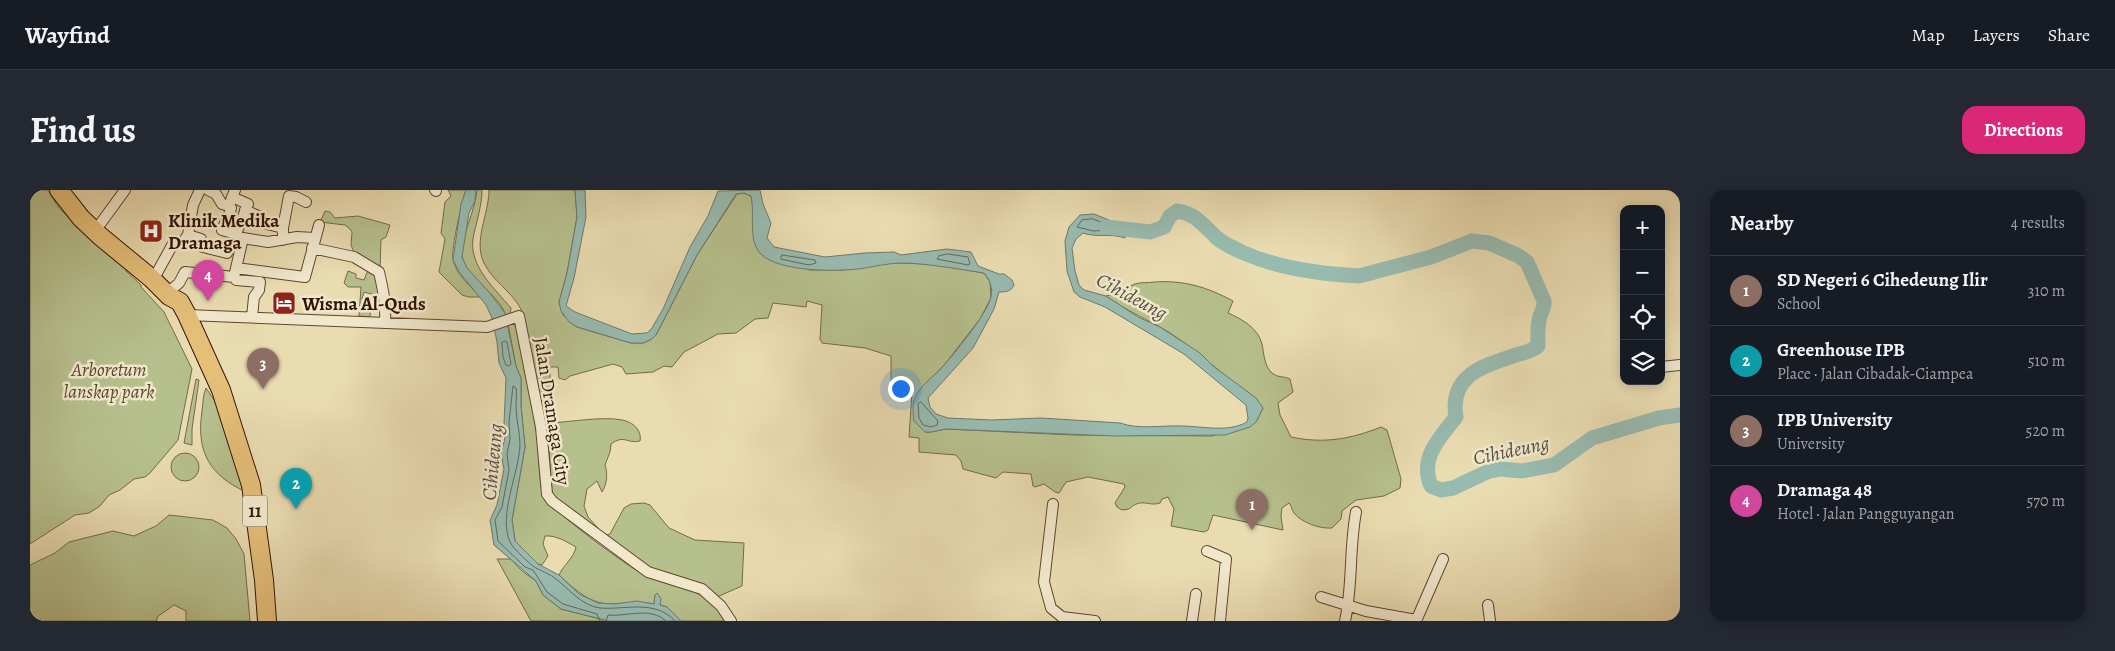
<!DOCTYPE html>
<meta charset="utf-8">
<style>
:root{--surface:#171b24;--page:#242831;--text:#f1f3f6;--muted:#9ea1a6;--line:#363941;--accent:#db2777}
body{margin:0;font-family:Alegreya,serif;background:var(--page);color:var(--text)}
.controls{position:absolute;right:15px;top:15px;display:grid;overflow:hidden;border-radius:10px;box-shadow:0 2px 12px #0003}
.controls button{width:45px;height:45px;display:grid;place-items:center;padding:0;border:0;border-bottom:1px solid var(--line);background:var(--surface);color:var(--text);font:25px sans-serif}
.you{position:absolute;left:870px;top:198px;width:18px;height:18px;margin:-12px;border:4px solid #fff;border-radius:50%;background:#1a73e8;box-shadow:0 0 0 8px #1a73e833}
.badge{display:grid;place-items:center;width:32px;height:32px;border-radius:50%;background:var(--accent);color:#fff;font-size:16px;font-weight:700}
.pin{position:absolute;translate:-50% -41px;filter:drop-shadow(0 1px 2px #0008)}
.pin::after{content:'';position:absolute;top:26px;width:18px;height:15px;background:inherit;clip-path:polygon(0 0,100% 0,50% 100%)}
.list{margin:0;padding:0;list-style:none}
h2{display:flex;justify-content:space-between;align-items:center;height:65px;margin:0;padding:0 20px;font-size:21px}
h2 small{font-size:16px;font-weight:400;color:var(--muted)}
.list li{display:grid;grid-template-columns:32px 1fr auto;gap:15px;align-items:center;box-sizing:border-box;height:70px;padding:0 20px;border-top:1px solid var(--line)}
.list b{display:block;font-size:19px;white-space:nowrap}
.list p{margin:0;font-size:16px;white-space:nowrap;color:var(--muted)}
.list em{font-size:16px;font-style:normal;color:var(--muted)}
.icon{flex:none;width:28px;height:28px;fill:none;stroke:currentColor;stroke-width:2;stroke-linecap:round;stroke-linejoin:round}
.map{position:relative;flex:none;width:1650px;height:431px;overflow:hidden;border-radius:15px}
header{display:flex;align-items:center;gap:30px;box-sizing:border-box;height:70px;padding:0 25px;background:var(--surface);border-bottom:1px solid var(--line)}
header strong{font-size:24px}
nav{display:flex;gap:28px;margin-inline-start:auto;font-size:18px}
.intro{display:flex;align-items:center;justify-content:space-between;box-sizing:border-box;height:120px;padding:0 30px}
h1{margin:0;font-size:35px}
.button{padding:12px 22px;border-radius:15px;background:var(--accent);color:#fff;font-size:18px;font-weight:700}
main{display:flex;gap:30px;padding:0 30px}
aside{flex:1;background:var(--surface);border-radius:15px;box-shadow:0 2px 12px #0003}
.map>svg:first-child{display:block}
</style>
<header>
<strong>Wayfind</strong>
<nav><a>Map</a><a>Layers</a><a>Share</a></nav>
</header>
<div class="intro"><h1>Find us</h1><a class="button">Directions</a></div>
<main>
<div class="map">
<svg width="1650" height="431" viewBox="0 0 1650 431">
<rect width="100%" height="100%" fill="#eadcb1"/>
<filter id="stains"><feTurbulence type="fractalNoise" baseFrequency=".004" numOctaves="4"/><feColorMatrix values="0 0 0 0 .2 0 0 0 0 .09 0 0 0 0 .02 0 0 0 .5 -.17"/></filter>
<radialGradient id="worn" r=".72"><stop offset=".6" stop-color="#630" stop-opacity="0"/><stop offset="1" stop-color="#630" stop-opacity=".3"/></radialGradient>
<path fill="#b6c08d" stroke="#746a49" d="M0,0H18C26,14 31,24 46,30L96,78V81L111,95V97L134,122L162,179L148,250L120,283L115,287L104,289L90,300L79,305L70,316L59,323L45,325L0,354Z
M418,0H436C432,12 421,58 423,69C425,84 442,97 450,107H439L432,105L409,82L415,49L411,43L415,12L421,6Z
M447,0H452C452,17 446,32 443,49C439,76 465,99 481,118L480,125L476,126C470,104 432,86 432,64C432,43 445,22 447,0Z
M459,0H545L547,27L537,83L529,112L533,125L547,137L601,153H613L622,149L626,145L667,65L707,4L714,3L721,6L723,17L724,50L779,80H813L855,73H873L902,74L954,83L960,92L961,108L950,129L915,174L889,201L884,231L895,242H901L916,239L1043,245L1182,246L1226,232L1233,218C1224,205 1211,198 1198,188C1176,170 1155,151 1130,137C1110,126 1094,119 1076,106C1087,104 1094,98 1105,94C1111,92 1118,93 1124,92C1154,90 1177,97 1203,111L1198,123C1212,129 1228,138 1232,154C1234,163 1234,176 1242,183C1248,188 1254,186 1260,189L1263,202L1248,213L1250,225L1261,247C1294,254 1321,249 1351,237L1357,240L1371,289L1370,298L1354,306L1326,310L1312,321L1311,329L1302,338C1290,339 1272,333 1264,323C1261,319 1262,316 1259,313L1252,318L1251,327L1253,340L1183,325L1178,340L1174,342L1141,336L1144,319L1138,307L1132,309L1130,313C1118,317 1112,307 1099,319L1092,320L1087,317L1085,313L1095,297L1094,294L1058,287L1036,292L1029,303L1025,302L1014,294L1005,297L1003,296L1001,284L973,282L966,288L933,279L931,271L926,265L889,262V248L879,247L882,202L866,199L861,194V166L835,158L792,153L790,149L792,115L777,111L776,117L743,113L738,128L725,129L706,143L688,144L654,162L642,177L634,176L623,182L596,184L592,177L583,174L540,186L535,190L529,188L528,177H520V233C539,232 575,226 592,230C603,232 612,240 610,251C596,254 595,244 581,254L580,262L575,275C578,284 577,294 572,302L567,291L557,299L554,316L558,327L575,346L580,344L594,318L601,314L614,313L620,315L639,338L665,350L714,353L712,396L687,407L616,376L528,313L522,303L518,245L510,222L491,119C481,101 462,90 454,73C443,51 459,24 459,0Z
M295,21L300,22L305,28L328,26L360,35L356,47L351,50L350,80L325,65L321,55L322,42L320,39L315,35L290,32Z
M339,78L348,81L353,107L334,102L332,109L341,112L340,127L329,126L331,97H318L314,93L318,81L326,84V88L334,90Z
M483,131L487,132C495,172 502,212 508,252C510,269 508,288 513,304C518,319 600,378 616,386C653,402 670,393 696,431H651L637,417L630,415L625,405L624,414C609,411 601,413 585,414C562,416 545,400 529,385C534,374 544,368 546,357C537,352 526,345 515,346L513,354L518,366L512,375L508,374L485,351L482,330L495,257L491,216V188L486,176L478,134Z
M166,189L169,190L162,239V255L154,253Z
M176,198L189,217L216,302C179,285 166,261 172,221C173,213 173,205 176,198Z
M141 277a14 14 0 1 1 28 0a14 14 0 1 1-28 0Z
M139,325L183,330L197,338L206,349L214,364L220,431H156V421L144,415L127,427V431H0V375L25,363L39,352L83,341L104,346L126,336Z
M467,369H481L492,381L506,391L513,405L531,419L578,431H501Z"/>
<path fill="#98bbb0" stroke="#6f786c" d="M436,0H446L445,11L439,23L432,67L437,78L459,102L475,123L486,176L491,188V216L495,257L482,330L485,351L508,374L529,385L549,404L568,413L584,414L607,411L624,414L625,405L627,403L631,409L630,415L637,417L651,431H578L531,419L513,405L506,391L464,355L460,330L467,315L474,279L471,264L476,243L474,233L476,188L469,173L467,152L462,128L456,115L429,82L423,70L431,14Z
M545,0H555L556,27L544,88L536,116L545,122L602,144L617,143L622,138L633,119L660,57L678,26L688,1L730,0L733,14L741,33L737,48L744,57L795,67L835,63L864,62L871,65L917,59L941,62L948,76L969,84H974L982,90L984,95C981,102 975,102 969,102L964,119L943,158L898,208L900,217L906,224L918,228L961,230L1011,228L1090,233C1110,240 1131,235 1151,236C1172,236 1197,243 1217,232L1218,228L1216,215L1154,164L1075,117L1050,107L1044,102L1037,81L1035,51L1039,37L1050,25L1064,24L1096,37L1095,48C1081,43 1067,48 1053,43L1046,49L1042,58L1045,81L1049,95L1054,100L1076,106L1108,127L1130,137L1170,163L1183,176L1226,208L1233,218L1226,232L1220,237L1195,245L1084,246L916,239L901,242H895L884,231C883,223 882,215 885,208C891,194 906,185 915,174C927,160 957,124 961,107C963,99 960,89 954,83C927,79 901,74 874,73C852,73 835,80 813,80C793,81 743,80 729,62C718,47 725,24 721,6L714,3L706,4L667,65L626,145L622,149L613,153H601L547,137L539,132L531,121L529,112L537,83L547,27Z"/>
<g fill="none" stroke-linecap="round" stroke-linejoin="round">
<path stroke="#65685a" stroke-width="1" d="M1063,29L1080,36V40L1064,41L1047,37L1052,30Z
M918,64L938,67L940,74L938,75L907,69L909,66Z
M752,65L785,70L786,73L779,75L755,70L751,69Z
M475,151L477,152L481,174L479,176L476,175L473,167L472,153Z
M891,212L908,231L907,235L901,237L893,235L889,228L888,214Z
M570,431L567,424L533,414L517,402L503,380L495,377L468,351L465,330L472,317L479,280L477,264L480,249L479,232L483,196L486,198C487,204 486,210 486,217C486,229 490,242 490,255C489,283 468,325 480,352C482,358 503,377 506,378C513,382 520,384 526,389C539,399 552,416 570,418C596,420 625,409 645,431
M576,431L578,425C597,427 620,416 636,431"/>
<path stroke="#98bbb0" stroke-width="15" d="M1076,37L1120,42L1134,37L1140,26L1147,21C1165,23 1174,36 1187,48C1194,54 1205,59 1214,63C1250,79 1290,84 1329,86L1401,67L1442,51L1459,53L1489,66L1497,72L1514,111C1515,118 1512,120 1510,126C1507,136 1508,146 1508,156C1501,162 1495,162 1486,165C1453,176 1419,185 1426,227C1410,248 1389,267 1401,296L1411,300L1423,298L1459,281L1470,279L1492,281L1524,275L1562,248L1629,228L1650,225"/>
<g stroke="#604630" stroke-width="12">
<path id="street" d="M178,0L186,4L192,14L199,16
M405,0L406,1
M202,7L218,14L206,44L192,40C195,32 200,25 201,18L199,16C201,10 203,5 205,0
M215,20L228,26L233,33L253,38V50
M253,38L259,6L266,7L276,12
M65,41L95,0
M158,45L171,49L173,57L197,63L200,53L211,55
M282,58L324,67L349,82C353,99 356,113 355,132
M206,78L275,87L289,35
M204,87L206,90L230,92L229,100L224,107L222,127
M123,90L144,52H153L158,45L163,15L170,0
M136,104L149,93L155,82L204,87L213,48L238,52L267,47L284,48
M157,125L457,137L489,126L511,237L517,304L522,311L618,382L672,399L691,416L701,431
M1631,177L1650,175
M1023,314L1014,392L1021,418L1032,427L1065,431
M1177,361L1196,369L1190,431
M1291,407L1336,421L1386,430
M1458,415L1460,431
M1162,431L1166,404
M1315,431C1323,395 1319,358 1326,322
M1386,431L1413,369"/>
</g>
<g stroke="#321405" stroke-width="20">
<path id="highway" d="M29,0L51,28L70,46L121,88L139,106L150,112L157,125L191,200L221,295L234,390L237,431"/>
</g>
<use href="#street" stroke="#f1e8cc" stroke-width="10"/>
<use href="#highway" stroke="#e5be78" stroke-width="18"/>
</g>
<defs>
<g id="hospital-square" transform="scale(1.25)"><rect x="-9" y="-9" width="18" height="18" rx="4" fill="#8f2418" stroke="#f1e8cc"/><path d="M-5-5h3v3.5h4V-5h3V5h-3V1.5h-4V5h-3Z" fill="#fff"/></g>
<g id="hotel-square" transform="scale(1.25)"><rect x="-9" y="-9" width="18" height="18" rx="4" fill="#8f2418" stroke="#f1e8cc"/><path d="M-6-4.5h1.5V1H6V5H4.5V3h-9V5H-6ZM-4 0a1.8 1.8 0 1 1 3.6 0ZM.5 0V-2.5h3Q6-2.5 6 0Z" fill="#fff"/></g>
</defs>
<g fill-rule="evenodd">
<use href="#hospital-square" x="121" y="41"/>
<use href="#hotel-square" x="254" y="113"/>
</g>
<g text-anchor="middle" stroke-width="5" stroke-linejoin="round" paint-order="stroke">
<rect fill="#f1e8cc" stroke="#6b5441" stroke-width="1" x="212.5" y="305.5" width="25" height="31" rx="4"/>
<g font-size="18" font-weight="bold" fill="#321405">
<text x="225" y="327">11</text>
</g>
<g font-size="19" font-weight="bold" fill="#321405" stroke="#f1e8cc" text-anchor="start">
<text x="138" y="37">Klinik Medika<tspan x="138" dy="22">Dramaga</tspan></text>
<text x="272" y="120">Wisma Al-Quds</text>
</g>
<g font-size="19" font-style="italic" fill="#5a482e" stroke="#f1e8cc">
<text x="79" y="186">Arboretum<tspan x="79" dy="22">lanskap park</tspan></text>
</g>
<g font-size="19" fill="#321405" stroke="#f1e8cc">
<text transform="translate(523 221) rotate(81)" y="7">Jalan Dramaga City</text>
</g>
<g font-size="20" font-style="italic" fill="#564e41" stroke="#f1e8cc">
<text transform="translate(1102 106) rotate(28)" y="7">Cihideung</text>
<text transform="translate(1481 260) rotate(-12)" y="7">Cihideung</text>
<text transform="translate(462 272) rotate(-85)" y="7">Cihideung</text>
</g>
</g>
<rect width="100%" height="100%" filter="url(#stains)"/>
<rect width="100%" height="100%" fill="url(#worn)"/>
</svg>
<div class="controls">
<button>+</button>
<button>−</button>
<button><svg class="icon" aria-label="locate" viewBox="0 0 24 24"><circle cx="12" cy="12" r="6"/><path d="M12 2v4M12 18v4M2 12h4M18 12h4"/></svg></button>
<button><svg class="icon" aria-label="layers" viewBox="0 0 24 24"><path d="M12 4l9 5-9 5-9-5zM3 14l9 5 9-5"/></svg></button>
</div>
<div class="you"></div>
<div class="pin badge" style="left:1222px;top:340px;background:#8d6e63">1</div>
<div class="pin badge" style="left:266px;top:319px;background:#0f9aa8">2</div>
<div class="pin badge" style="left:233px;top:199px;background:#8d6e63">3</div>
<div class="pin badge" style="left:178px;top:111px;background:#d1479c">4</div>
</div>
<aside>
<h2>Nearby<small>4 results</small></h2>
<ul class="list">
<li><span class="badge" style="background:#8d6e63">1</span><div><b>SD Negeri 6 Cihedeung Ilir</b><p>School</p></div><em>310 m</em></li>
<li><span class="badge" style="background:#0f9aa8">2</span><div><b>Greenhouse IPB</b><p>Place · Jalan Cibadak-Ciampea</p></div><em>510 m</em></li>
<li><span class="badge" style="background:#8d6e63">3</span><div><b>IPB University</b><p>University</p></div><em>520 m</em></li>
<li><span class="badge" style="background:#d1479c">4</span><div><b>Dramaga 48</b><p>Hotel · Jalan Pangguyangan</p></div><em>570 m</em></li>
</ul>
</aside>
</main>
